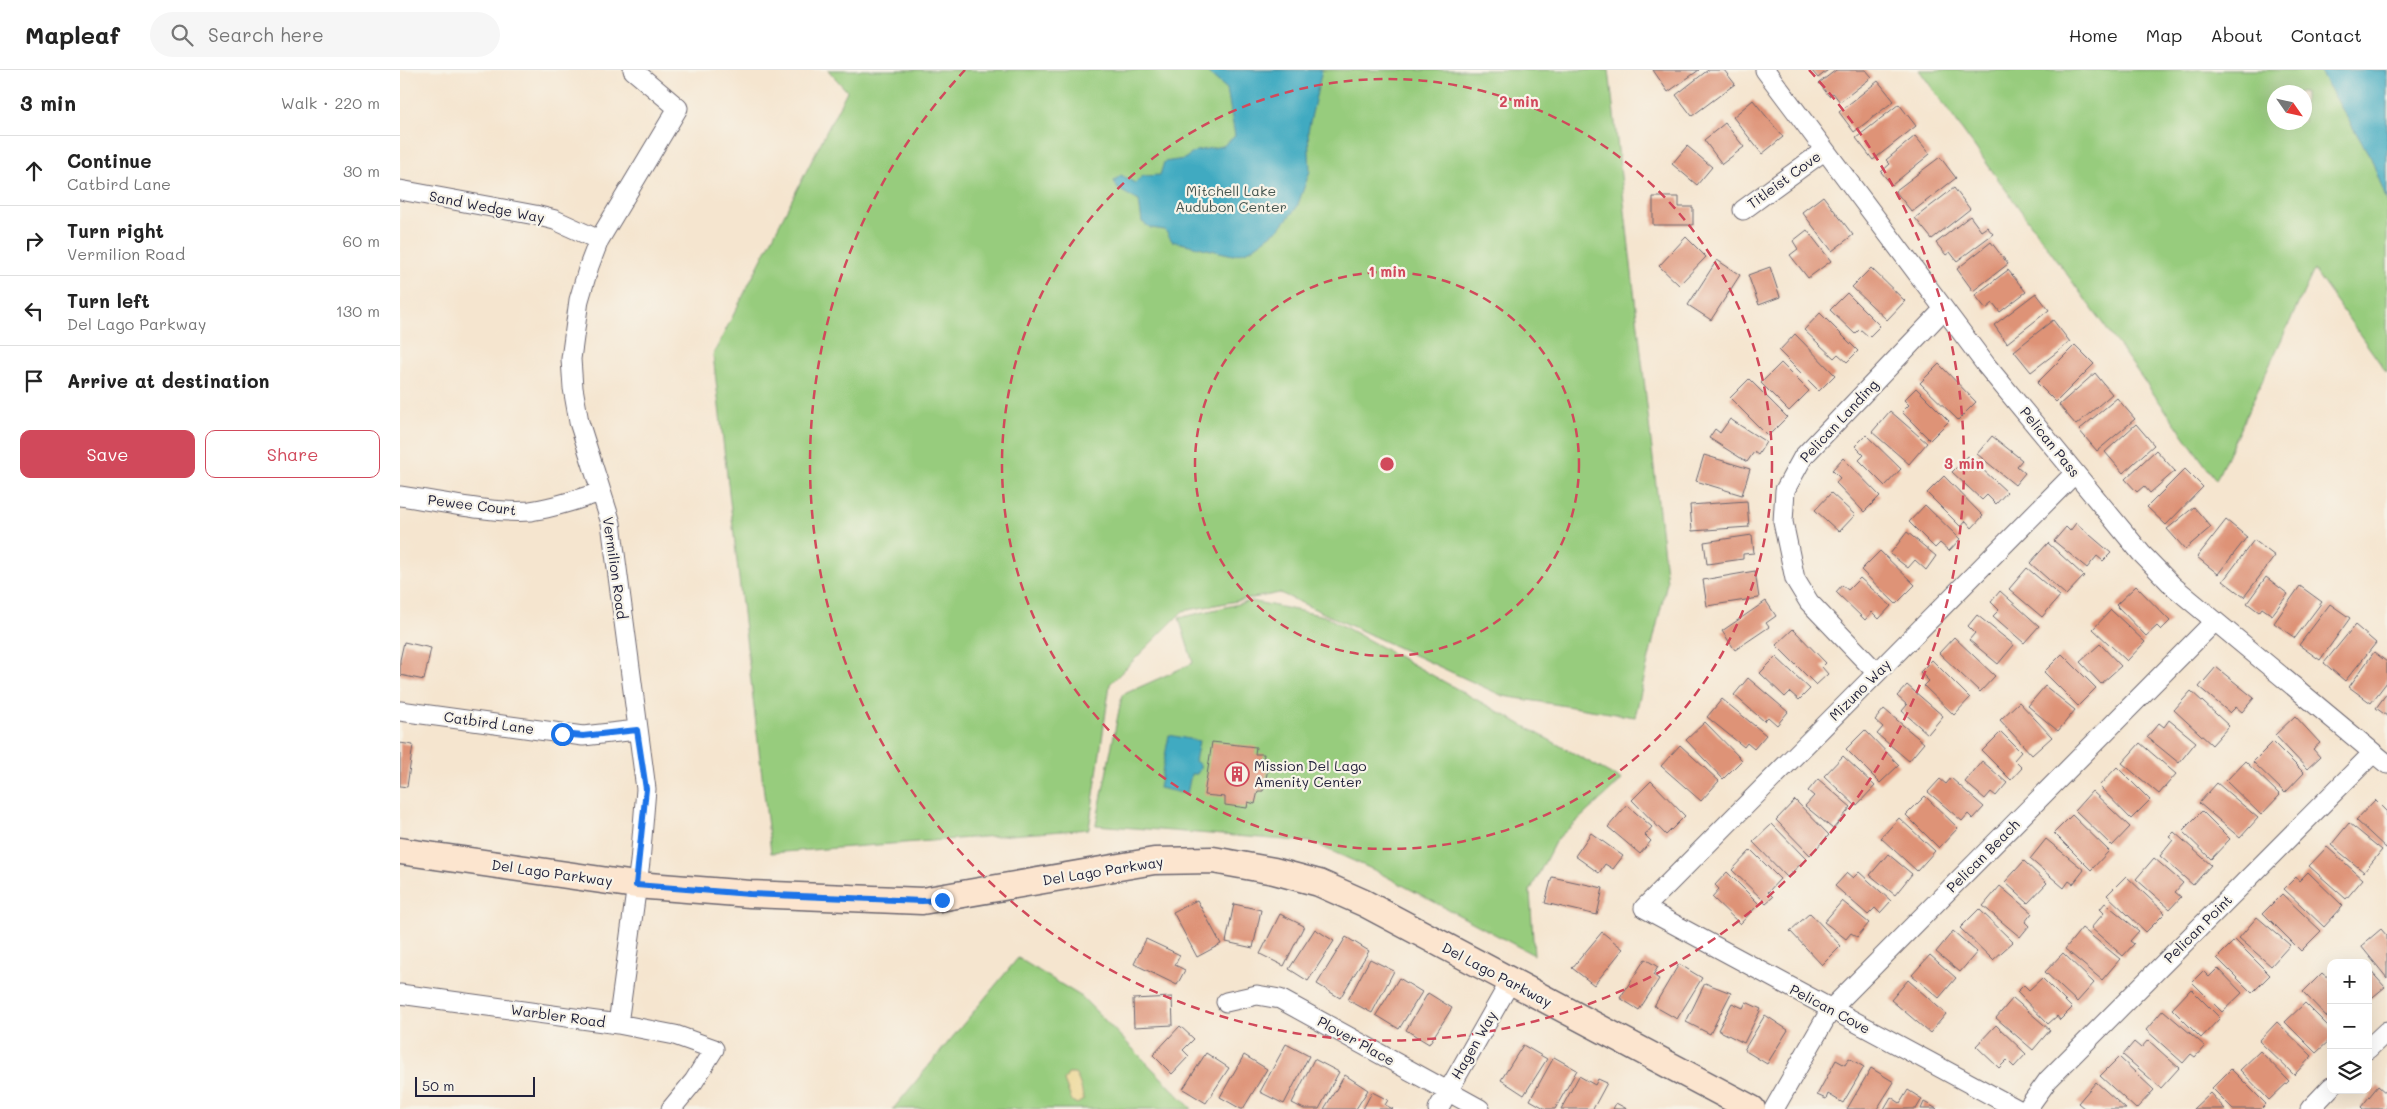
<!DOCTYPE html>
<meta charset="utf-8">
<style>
:root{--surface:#fff;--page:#f6f6f6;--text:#222;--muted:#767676;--line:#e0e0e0;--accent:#d1495b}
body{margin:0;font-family:Mali,sans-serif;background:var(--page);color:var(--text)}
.controls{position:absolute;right:15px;bottom:15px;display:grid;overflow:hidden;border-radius:10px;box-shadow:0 5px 20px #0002}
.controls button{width:45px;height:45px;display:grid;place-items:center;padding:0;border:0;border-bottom:1px solid var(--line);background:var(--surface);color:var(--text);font:25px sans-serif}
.compass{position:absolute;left:1867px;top:15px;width:45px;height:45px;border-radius:50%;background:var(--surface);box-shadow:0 5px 20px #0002;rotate:124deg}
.scale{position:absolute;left:15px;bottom:12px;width:120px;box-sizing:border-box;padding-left:5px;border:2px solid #22223b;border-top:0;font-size:14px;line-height:18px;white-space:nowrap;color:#22223b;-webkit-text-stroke:4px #f7f3e8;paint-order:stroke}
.stop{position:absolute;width:15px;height:15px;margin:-11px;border:4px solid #1a73e8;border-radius:50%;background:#fff}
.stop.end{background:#1a73e8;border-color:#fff;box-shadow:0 1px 5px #0008}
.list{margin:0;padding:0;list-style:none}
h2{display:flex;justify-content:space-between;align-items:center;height:65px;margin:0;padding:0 20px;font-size:21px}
h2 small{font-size:16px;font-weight:400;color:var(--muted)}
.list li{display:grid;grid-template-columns:32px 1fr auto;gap:15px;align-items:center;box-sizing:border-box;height:70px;padding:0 20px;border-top:1px solid var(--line)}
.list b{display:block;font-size:19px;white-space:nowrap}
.list p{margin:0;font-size:16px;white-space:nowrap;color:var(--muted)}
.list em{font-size:16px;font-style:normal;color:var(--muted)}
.actions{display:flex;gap:10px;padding:15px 20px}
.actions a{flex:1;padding:11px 0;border:1px solid var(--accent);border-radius:10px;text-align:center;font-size:18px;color:var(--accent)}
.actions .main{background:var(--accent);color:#fff}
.icon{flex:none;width:28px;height:28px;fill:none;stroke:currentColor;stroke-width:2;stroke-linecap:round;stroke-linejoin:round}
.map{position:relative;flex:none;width:1987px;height:1039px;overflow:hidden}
header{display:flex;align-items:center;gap:30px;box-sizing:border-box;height:70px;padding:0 25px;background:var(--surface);border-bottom:1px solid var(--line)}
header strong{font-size:24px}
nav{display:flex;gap:28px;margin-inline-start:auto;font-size:18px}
.search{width:350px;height:45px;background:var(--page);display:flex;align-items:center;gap:12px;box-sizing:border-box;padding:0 18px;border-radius:28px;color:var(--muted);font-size:19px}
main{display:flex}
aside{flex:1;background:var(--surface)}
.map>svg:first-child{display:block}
</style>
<header>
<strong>Mapleaf</strong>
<div class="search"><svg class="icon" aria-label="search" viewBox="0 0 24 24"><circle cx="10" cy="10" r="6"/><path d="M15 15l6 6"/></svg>Search here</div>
<nav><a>Home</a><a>Map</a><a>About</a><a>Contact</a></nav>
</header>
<main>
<aside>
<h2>3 min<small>Walk · 220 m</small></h2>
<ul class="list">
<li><svg class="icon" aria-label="ahead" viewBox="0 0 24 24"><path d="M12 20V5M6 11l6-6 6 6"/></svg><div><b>Continue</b><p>Catbird Lane</p></div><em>30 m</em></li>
<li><svg class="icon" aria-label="right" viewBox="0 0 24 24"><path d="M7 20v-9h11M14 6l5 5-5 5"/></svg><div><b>Turn right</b><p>Vermilion Road</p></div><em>60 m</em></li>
<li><svg class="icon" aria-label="left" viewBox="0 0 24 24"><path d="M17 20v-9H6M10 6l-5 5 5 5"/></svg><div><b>Turn left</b><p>Del Lago Parkway</p></div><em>130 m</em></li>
<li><svg class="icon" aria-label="arrive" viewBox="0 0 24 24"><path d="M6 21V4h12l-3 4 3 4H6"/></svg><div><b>Arrive at destination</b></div></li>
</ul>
<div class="actions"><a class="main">Save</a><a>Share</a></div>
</aside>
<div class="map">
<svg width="1987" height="1039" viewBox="0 0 1987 1039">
<rect width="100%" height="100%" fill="#f7f3e8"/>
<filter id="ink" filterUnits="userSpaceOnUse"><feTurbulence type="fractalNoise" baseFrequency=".02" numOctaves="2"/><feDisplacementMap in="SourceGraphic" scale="10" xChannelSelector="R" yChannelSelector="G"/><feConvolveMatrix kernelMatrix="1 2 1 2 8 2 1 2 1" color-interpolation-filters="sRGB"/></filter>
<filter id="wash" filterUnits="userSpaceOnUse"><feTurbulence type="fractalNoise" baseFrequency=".0096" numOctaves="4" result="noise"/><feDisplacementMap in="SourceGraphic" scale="20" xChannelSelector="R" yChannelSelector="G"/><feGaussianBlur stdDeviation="1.12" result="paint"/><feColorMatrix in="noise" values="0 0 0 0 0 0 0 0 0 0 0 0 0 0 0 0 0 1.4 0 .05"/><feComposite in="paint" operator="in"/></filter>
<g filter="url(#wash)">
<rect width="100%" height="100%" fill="#f5e5cf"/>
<path fill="#97cc7d" stroke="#5c775c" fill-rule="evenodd" d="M428,0H1209L1267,512L1235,647L1103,626L880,523L783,541L710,614L689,759L371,783L313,285L447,21Z
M1519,0H1987V303L1914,200L1816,410ZM1874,22H1904V52H1874Z
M851,531L925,546L1222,710L1156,770L1130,821L1134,885L974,800L911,772L696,755L722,625L793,593L779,548Z
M618,888L682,927L792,1039H493Z"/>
<path fill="#eeda9e" stroke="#887e6c" d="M668,1004H675C679,1009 683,1022 683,1030L677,1034L672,1031L664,1011Z"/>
<path fill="#41aac1" stroke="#32667e" d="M796,0H922L908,61L910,101L897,137L879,159L850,180L833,185L772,171L765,160L751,158L742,152L739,131L718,119L714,111L721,105L735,113L743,106L760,105L764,92L784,89L796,81L823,76L835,66L827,19L806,1Z
M1919,0H1987V131L1971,88Z
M769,665L799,671L795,691L800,695V699L797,704H791L787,724L759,718Z"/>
<g id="blocks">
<path fill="#de9377" d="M1253,0H1299L1268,22Z
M1308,0H1324L1335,14L1292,46L1276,25Z
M1411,0H1428L1418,8Z
M1436,0H1466L1472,7L1440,32L1433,23L1429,26L1419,13Z
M1478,11L1494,31L1454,62L1439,42Z
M1353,30L1383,67L1362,84L1333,47Z
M1499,34L1516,56L1473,90L1456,68Z
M1325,53L1344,77L1322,94L1304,70Z
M1515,66L1530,84L1492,115L1481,102L1490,94L1486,90Z
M1287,76L1312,97L1297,115L1272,94Z
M1540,87L1556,108L1512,142L1495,121Z
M1554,118L1570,139L1532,169L1515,148Z
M1423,126L1453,165L1432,181L1402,142Z
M1253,127H1279V137H1293V155H1253Z
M1570,146L1581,161L1587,157L1593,164L1557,191L1550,182L1546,185L1536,173Z
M1407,160L1431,191L1408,208L1390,185L1398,179L1393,171Z
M1286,167L1306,187L1279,215L1259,196Z
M1591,172L1608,194L1573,221L1557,199Z
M1317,190L1340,205L1311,250L1288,235Z
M1370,197L1380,227L1359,235L1348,205Z
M1471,198L1505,231L1487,250L1452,217Z
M1608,200L1626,222L1600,242L1593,233L1586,239L1575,225Z
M1447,223L1480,256L1469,267L1460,259L1455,264L1430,240Z
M1636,223L1649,240L1607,273L1594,255Z
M1420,243L1458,281L1447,292L1438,284L1434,288L1404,260Z
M1653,250L1670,272L1631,302L1614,281Z
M1395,264L1435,305L1419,321L1379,281Z
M1675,275L1694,294L1656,332L1637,313Z
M1381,293L1409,321L1389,341L1361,313Z
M1539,294L1576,332L1558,350L1520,313Z
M1695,303L1712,324L1676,355L1659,335Z
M1349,309L1387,347L1368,366L1330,328Z
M1516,318L1549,351L1530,370L1502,342L1509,335L1504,330Z
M1717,328L1735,349L1697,381L1679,360Z
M1490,341L1527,373L1509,394L1472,362Z
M1330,349L1366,372L1358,385L1354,382L1347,392L1309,368L1315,359L1320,363Z
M1736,354L1754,375L1723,403L1705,382Z
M1466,365L1501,399L1485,416L1459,390L1464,385L1455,376Z
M1592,366L1622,390L1617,396L1625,403L1615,415L1577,384Z
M1756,380L1775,401L1750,423L1744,416L1737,422L1725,409Z
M1304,385L1350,399L1342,425L1296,411Z
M1568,386L1607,422L1596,434L1587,425L1582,430L1552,402Z
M1443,388L1480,426L1464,442L1436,413L1440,408L1432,400Z
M1785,399L1803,417L1766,455L1747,437Z
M1544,406L1583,446L1572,458L1566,451L1561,457L1527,423Z
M1431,423L1455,445L1439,462L1415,440Z
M1347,431L1349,457L1292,461L1290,435Z
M1525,435L1560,469L1549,481L1540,473L1535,478L1509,452Z
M1794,437L1811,457L1785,479L1767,459Z
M1826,450L1847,467L1818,504L1797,487Z
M1676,453L1711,483L1703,491L1697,486L1687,498L1654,471L1666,457L1670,461Z
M1507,462L1536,486L1526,500L1515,490L1508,498L1490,484Z
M1352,465L1354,483L1343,484V489L1307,494L1304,472Z
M1854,470L1875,486L1844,527L1823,511Z
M1648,473L1684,506L1666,525L1630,493Z
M1480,481L1515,515L1496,534L1461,500Z
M1627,498L1660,526L1642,547L1609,519Z
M1355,501L1359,528L1307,536L1303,510Z
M1866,507L1888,524L1872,545L1862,538L1859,542L1847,533Z
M1460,508L1491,536L1479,549L1472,542L1465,550L1436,522L1442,515L1448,520Z
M1736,516L1770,551L1761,560L1757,556L1746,566L1716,535Z
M1900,516L1922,532L1895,568L1874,553Z
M1600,521L1639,556L1624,573L1593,546L1599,540L1591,532Z
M1366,531L1376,546L1366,553L1369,557L1335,580L1322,561Z
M1930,534L1950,548L1920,590L1899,575Z
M1711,540L1745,572L1727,591L1693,559Z
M1577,545L1614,575L1598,594L1569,570L1575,563L1568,556Z
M1955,555L1976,573L1945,611L1924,593Z
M1393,559L1426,593L1422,597L1428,604L1416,615L1376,575Z
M1554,567L1595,606L1580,622L1539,583Z
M4,572L31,578L24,610L0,605V590Z
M1700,574L1721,596L1701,614L1680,592Z
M1974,582L1987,592V612L1971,633L1949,617Z
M1662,584L1696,618L1678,636L1644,602Z
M1376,587L1410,619L1399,630L1390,622L1385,627L1360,603Z
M1532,590L1570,628L1554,645L1524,616L1529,611L1520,602Z
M1816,597L1854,628L1842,642L1836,637L1830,643L1799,617Z
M1348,608L1388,642L1377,655L1368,647L1364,651L1334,625Z
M1507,615L1543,646L1528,664L1502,641L1507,635L1497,626Z
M1645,616L1675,640L1658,661L1628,636Z
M1791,621L1829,656L1812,675L1774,640Z
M1987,623V646L1976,638Z
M1322,629L1366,665L1354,679L1347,673L1344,677L1307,647Z
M1619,632L1652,667L1632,685L1600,650Z
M1484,639L1524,673L1509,691L1477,664L1483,657L1475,650Z
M1895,646L1920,673L1913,679L1920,687L1907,699L1875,665Z
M1769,650L1796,672L1779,693L1747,667L1759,653L1764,657Z
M1305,652L1342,690L1323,709L1286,670Z
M1465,660L1499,695L1480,713L1446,679Z
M1601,662L1621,682L1614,690L1622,698L1611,710L1582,681Z
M812,672L856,677L855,684H864L862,698L868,699L863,721H858L855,734L848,732L847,738L825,735V727L804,725Z
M1873,672L1904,703L1885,723L1853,692Z
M0,673L13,675L7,717L0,716Z
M1740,673L1776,704L1759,724L1722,693Z
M1280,675L1319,711L1301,731L1261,696Z
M1443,686L1475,716L1456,736L1424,706Z
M1582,691L1607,713L1596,726L1591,722L1585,729L1565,712Z
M1845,691L1880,725L1861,745L1826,711Z
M1717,697L1750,730L1731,749L1699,716Z
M1551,708L1584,737L1573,749L1568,744L1562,751L1528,722L1540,709L1546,714Z
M1418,709L1451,737L1433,759L1405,736L1414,726L1408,721Z
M1251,711L1285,746L1266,765L1232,730Z
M1817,713L1858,748L1840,768L1799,733Z
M1692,721L1730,757L1712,776L1675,740Z
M1525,726L1558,758L1539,778L1506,745Z
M1395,730L1429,765L1410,785L1376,750Z
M1975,730L1987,742V779L1956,750Z
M1227,735L1252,757L1245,765L1251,771L1240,784L1208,757Z
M1802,741L1830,769L1811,789L1782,761Z
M1672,745L1709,781L1691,800L1654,763Z
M1499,748L1535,781L1517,801L1481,768Z
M1949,753L1982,780L1964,802L1931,775Z
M1372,754L1406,789L1387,807L1353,772Z
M1774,762L1811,795L1793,815L1760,786L1773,770L1769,767Z
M1191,763L1223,786L1213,799L1205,794L1199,803L1175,786Z
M1646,769L1684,800L1673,814L1669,811L1664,818L1630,789Z
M1927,777L1963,809L1946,829L1909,796Z
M1351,780L1380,809L1368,822L1373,827L1366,833L1332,800Z
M1488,784L1512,804L1495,825L1470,805Z
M1754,788L1783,813L1775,822L1781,827L1770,839L1736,809Z
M1624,791L1647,813L1628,833L1605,812Z
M1327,802L1359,834L1340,854L1312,827L1319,819L1315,815Z
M1459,802L1491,831L1480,843L1475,838L1468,845L1435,816L1447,803L1453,808Z
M1908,802L1943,836L1924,857L1884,819L1896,807L1899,811Z
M1726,806L1765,843L1746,862L1707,825Z
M1152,807L1203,818L1197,845L1145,833Z
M1600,816L1632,843L1625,852L1629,856L1620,867L1583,836Z
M1882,824L1921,861L1901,881L1863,843Z
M797,830L821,874L797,887L773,842Z
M1442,831L1469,853L1457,867L1451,863L1446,869L1424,852Z
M1705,833L1739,861L1730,871L1734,874L1723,886L1691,858L1704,843L1700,839Z
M834,834L861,840L853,878L826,872Z
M1579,839L1613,872L1593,890L1560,858Z
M1410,843L1441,876L1422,895L1390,861Z
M880,844L904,856L884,896L860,884Z
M1857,847L1890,875L1871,896L1839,868Z
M1682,858L1720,889L1702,910L1665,879Z
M915,859L934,871L908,911L889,899Z
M1981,859L1987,866V908L1961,876Z
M1553,861L1577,882L1560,902L1536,882Z
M1202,862L1223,879L1194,915L1172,898Z
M946,867L969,881L940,928L917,914Z
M746,869L780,885L775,895L785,900L777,915L734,894Z
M1835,870L1870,905L1852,923L1817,888Z
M1663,883L1694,913L1677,932L1645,902Z
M1530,885L1556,908L1539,928L1512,905Z
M970,889L994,901L972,943L948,930Z
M1245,889L1258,897L1253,905L1259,909L1239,940L1220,928Z
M1279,894L1302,908L1277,949L1254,936Z
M1818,898L1842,923L1822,942L1792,912L1803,901L1809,907Z
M1968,898L1985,917L1968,931Z
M1922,903L1931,911V951L1903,922Z
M999,908L1022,922L999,959L976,945Z
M1642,908L1672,938L1660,950L1657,946L1648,954L1617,922L1624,915L1629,920Z
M1508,910L1546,944L1530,963L1491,930Z
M1305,913L1331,923L1310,964L1286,952Z
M1791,919L1820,948L1801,968L1772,939Z
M1028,923L1052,938L1029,974L1006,960Z
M772,927L773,955L734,957L733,929Z
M1613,928L1650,960L1633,980L1596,948Z
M1346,932L1361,939L1344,973L1318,960L1332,933L1343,938Z
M1905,933L1931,959V969L1916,983L1885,952Z
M1763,940L1805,976L1795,987L1791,984L1783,993L1746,960Z
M1365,945L1388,960L1367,994L1344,980Z
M1877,952L1912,986L1894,1005L1859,971Z
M1596,955L1626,984L1614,997L1607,990L1599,998L1576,976Z
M780,956L794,969L783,980L789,986L772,1004L753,985Z
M1748,970L1779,998L1761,1018L1723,985L1734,972L1741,978Z
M886,974L909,986L884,1034L860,1022Z
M1123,975L1147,989L1124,1025L1101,1010Z
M1860,981L1889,1011L1869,1030L1840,1000Z
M806,983L829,998L806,1033L783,1019Z
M844,985L867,999L843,1039H841L820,1027Z
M1154,987L1177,1000L1155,1039H1146L1130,1030Z
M1719,987L1754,1020L1736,1039L1700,1006Z
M1449,988L1464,997L1443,1033L1428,1024L1426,1029L1417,1025L1436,990L1445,995Z
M914,989L939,1002L919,1039H904L892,1033Z
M1471,998L1494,1012L1477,1039H1447Z
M1831,999L1866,1034L1861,1039H1833L1812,1018Z
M945,1005L968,1020L956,1039H924Z
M1179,1006L1195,1015L1198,1009L1207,1013L1193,1039H1161Z
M1696,1012L1726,1039H1685L1678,1033Z
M1978,1016L1987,1024V1039H1963L1961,1037Z
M1508,1020L1522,1029L1516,1039H1484L1491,1027L1500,1033Z
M972,1022L988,1030L985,1035L993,1039H963Z
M1810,1023L1825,1039H1793Z
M1524,1032L1537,1039H1521Z
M1216,1033L1227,1039H1213Z"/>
</g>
</g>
<g filter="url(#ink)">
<use href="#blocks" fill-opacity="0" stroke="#6c666f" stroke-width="1"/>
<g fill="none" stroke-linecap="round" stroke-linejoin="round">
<g stroke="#6c666f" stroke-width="21">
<path id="street" d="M1365,0L1586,295L1741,483L1773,516L1987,694
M0,120L135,145L155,150L199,170
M1343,140L1425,80
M0,426C38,431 93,444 130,441C155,438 178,429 201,422
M1477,603L1409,532L1395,509L1383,452L1385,420L1403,387L1544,239
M0,641L183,666L237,660
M0,924L218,954L275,965L314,979L294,1011L271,1039
M826,932L857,925L880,929L1080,1039
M218,954L240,792L246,719L211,453L179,352L173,318L171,289L179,230L189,196L199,170L278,38L233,0
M1968,979L1987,961
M1038,1039L1110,912
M1374,1039L1431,939L1815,551
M1617,1039L1244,838L1675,403
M1627,1039L1648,1010L1973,683
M1910,1039L1931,1017"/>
</g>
<g stroke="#6c666f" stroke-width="29">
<path id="secondary" d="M0,781L236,815L350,824L522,831L754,791L813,790L874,801L919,813L964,833L1352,1039"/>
</g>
<use href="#street" stroke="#fff" stroke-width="19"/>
<use href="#secondary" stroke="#fce5cf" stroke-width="26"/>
</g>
</g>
<g fill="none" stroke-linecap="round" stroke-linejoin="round" filter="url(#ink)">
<path stroke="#1a73e8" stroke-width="6" d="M162,664L183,666L237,660L246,719L236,815L350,824L522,831L542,830"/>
</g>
<g fill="none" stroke="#d1495b" stroke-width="2.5" stroke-dasharray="9 6">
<circle cx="987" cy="394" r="192"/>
<circle cx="987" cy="394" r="385"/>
<path d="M1409 0A577 577 0 1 1 565 0"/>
</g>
<defs>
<g id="building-ring" transform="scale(1.25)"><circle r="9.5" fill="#f7f3e8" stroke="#d1495b" stroke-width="1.5"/><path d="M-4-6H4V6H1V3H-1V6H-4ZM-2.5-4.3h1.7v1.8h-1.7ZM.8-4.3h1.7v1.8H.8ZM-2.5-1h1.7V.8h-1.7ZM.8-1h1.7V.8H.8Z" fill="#d1495b"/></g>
</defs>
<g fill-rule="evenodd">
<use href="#building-ring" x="837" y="704"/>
</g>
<g text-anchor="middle" stroke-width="4.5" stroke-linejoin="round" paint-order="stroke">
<g font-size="14" fill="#22223b" stroke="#f7f3e8">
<text transform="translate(1384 110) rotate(-36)" y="5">Titleist Cove</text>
<text transform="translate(87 137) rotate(11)" y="5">Sand Wedge Way</text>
<text transform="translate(1439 351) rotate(-47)" y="5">Pelican Landing</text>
<text transform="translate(1650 372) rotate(51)" y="5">Pelican Pass</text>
<text transform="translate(72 435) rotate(7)" y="5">Pewee Court</text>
<text transform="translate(215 498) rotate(82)" y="5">Vermilion Road</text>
<text transform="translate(1460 620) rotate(-45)" y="5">Mizuno Way</text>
<text transform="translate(89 653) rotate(8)" y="5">Catbird Lane</text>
<text transform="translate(1583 786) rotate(-45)" y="5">Pelican Beach</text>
<text transform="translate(703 801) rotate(-9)" y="5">Del Lago Parkway</text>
<text transform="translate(152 803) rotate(8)" y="5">Del Lago Parkway</text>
<text transform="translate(1798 859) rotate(-45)" y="5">Pelican Point</text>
<text transform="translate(1097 905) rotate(28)" y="5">Del Lago Parkway</text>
<text transform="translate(1430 939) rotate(28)" y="5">Pelican Cove</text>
<text transform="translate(158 946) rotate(8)" y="5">Warbler Road</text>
<text transform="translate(956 971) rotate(29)" y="5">Plover Place</text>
<text transform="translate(1074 975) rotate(-60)" y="5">Hagen Way</text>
</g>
<g font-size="14" fill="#45554f" stroke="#f7f3e8">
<text x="831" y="126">Mitchell Lake<tspan x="831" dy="16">Audubon Center</tspan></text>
</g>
<g font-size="14" fill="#22223b" stroke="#f7f3e8" text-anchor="start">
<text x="854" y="701">Mission Del Lago<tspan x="854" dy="16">Amenity Center</tspan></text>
</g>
</g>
<circle cx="987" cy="394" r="8" fill="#d1495b" stroke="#f7f3e8" stroke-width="2.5"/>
<g font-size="15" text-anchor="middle" font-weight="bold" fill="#d1495b" stroke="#f7f3e8" stroke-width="4.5" stroke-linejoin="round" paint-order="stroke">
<text x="1119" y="37">2 min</text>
<text x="987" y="207">1 min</text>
<text x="1564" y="399">3 min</text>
</g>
</svg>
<div class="controls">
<button>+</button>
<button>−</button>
<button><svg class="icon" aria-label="layers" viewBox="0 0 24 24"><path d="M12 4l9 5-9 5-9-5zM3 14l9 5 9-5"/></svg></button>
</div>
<svg class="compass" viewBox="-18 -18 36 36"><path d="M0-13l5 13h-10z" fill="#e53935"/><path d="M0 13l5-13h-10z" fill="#767676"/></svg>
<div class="scale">50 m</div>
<div class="stop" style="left:162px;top:664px"></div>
<div class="stop end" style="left:542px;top:830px"></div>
</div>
</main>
